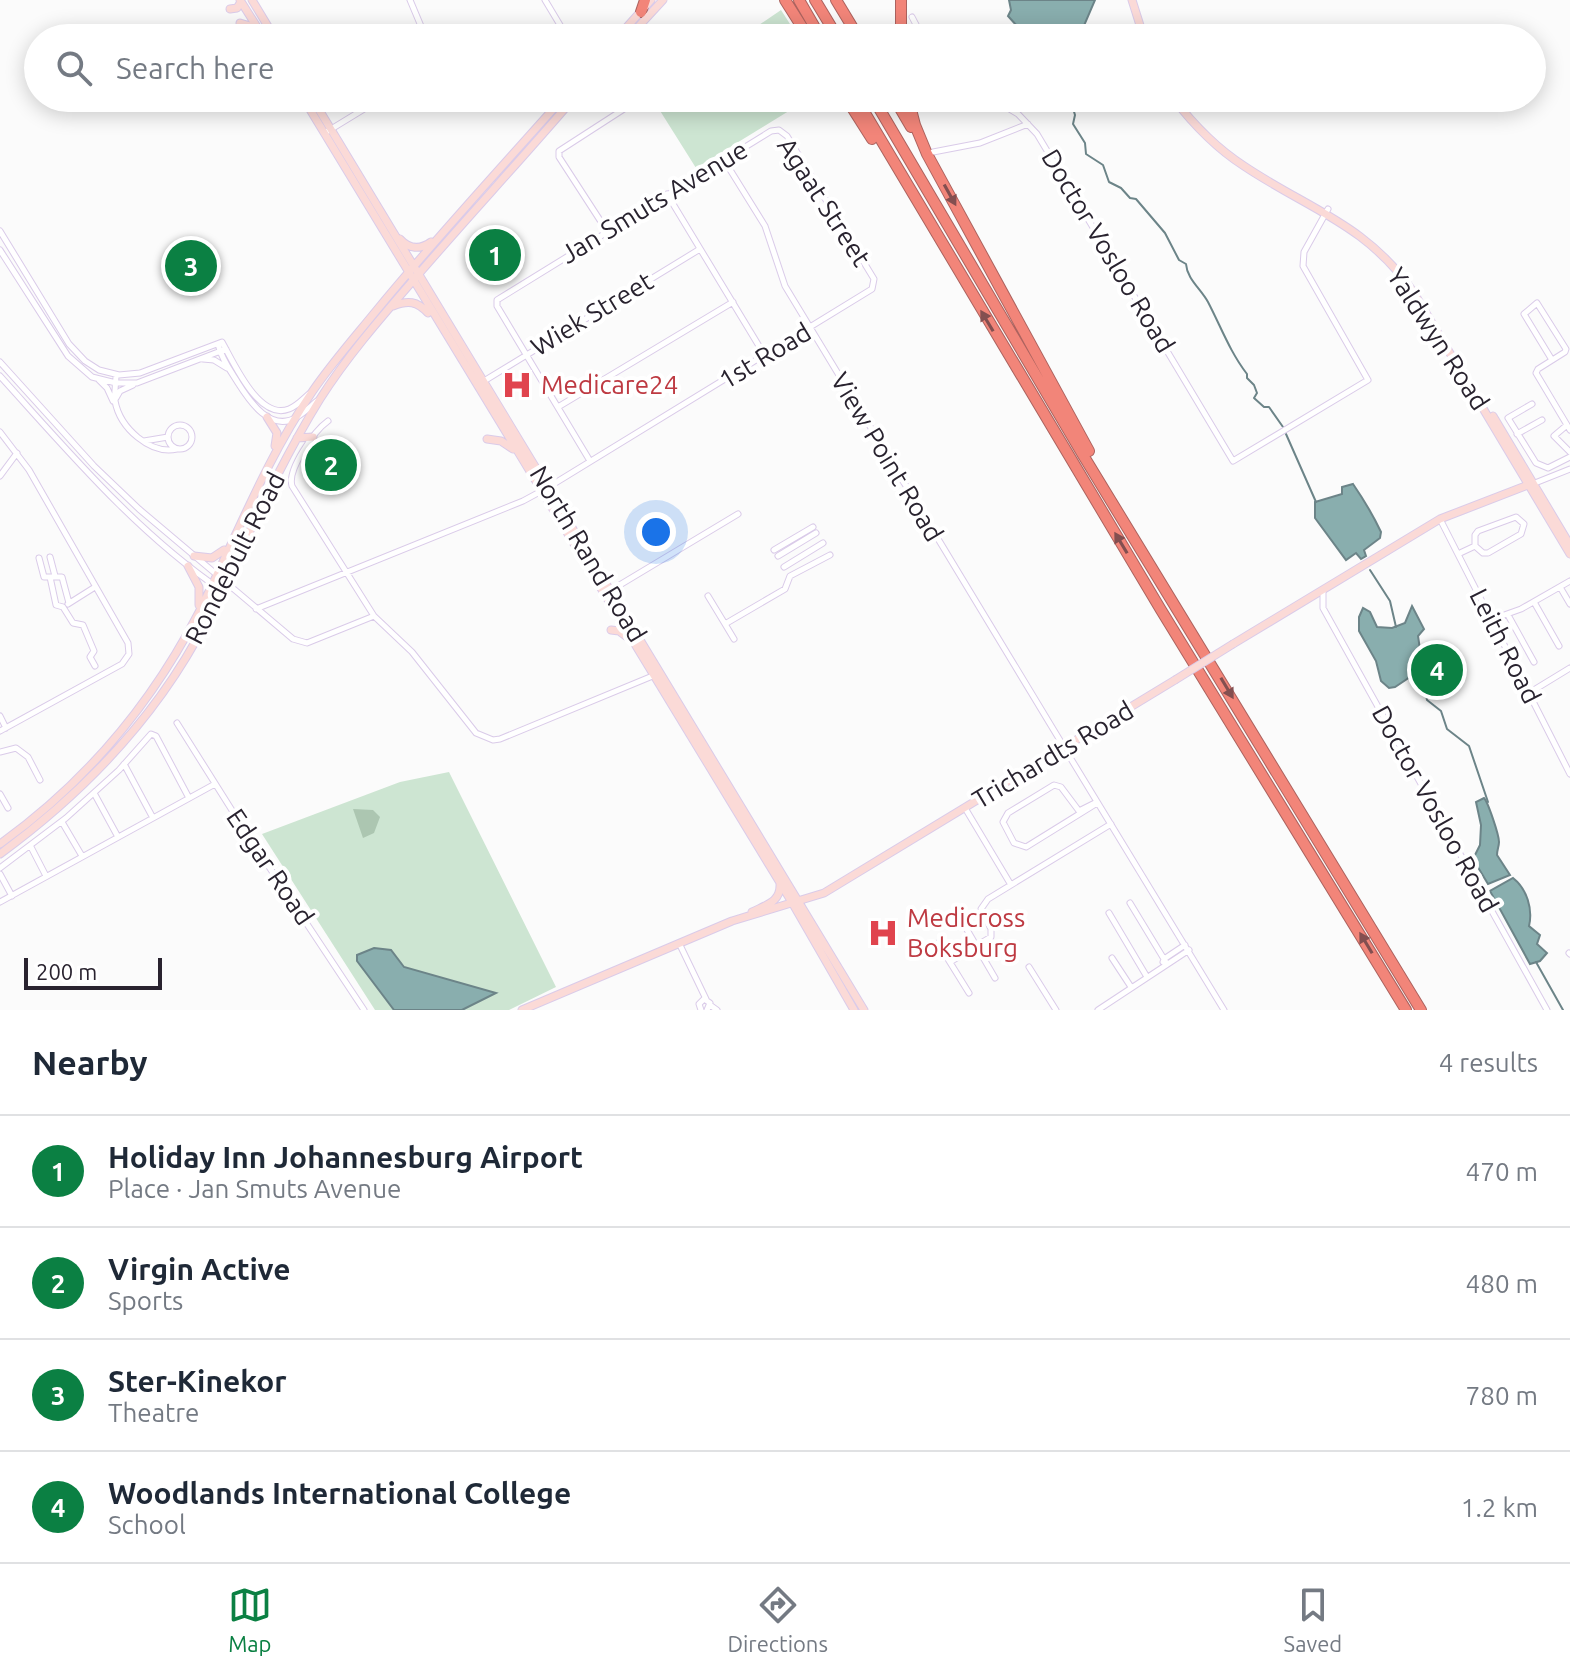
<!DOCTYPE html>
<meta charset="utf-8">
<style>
:root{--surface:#fff;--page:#f6f6f7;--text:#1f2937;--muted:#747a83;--line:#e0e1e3;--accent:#0b8043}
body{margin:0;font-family:Ubuntu,sans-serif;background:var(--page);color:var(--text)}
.scale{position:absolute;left:24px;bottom:20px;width:138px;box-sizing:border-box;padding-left:8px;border:4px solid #29232f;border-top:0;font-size:22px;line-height:28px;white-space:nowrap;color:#29232f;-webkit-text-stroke:6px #fff;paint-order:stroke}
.you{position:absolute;left:656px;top:532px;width:28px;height:28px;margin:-20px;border:6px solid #fff;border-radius:50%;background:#1a73e8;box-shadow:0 0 0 12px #1a73e833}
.badge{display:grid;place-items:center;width:52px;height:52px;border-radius:50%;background:var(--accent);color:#fff;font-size:26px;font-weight:700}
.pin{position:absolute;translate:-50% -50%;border:4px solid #fff;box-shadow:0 2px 8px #0006}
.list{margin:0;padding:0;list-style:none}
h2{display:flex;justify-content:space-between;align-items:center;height:104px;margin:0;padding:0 32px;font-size:34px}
h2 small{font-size:26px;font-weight:400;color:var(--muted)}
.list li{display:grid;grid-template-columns:52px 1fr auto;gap:24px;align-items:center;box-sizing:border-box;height:112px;padding:0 32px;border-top:2px solid var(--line)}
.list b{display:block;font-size:30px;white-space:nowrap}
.list p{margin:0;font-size:26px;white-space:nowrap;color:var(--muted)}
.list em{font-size:26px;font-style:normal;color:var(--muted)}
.icon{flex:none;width:44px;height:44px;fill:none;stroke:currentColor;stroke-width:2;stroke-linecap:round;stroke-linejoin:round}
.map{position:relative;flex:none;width:1570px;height:1010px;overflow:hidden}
.search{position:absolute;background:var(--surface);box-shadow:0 4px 20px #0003;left:24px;right:24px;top:24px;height:88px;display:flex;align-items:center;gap:20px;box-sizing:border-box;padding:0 28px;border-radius:44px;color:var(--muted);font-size:30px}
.sheet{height:552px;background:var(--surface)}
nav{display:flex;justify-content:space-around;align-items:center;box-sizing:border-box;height:112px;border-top:2px solid var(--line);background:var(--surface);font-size:22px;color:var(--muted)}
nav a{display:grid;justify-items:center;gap:4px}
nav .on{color:var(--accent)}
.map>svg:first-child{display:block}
</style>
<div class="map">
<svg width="1570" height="1010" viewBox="0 0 1570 1010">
<rect width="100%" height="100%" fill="#fbfbfb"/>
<path fill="#cde5d2" d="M781,10L799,38H740Z
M652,98H810L696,168Z
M449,772L556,987L509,1010H375L262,834L400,782Z"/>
<path fill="#acc6b1" d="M353,809L373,810L380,817L374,833L363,838Z"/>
<path fill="#89aeae" stroke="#6c8488" stroke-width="2" d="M1009,0H1095L1080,35L1017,26L1008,16L1011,10Z
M1353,484C1364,500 1373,515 1381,532L1380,538L1364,550L1366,556L1361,559L1356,553L1346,560L1315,518V502L1342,494V487Z
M1412,606L1424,629L1418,636L1421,656L1419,671L1395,687L1389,688L1381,681L1376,661L1359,631V617L1363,608L1370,612L1377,627L1392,628L1405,623Z
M1484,798C1488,802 1499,835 1499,842C1499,846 1497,850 1497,855L1510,875L1488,884L1473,859L1480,845L1481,825L1476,802Z
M1513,878C1527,889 1533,909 1529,926L1540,935L1537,944L1547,953L1540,961L1530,964L1490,891Z
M374,948L391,950L404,967L496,993L462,1010H394L357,961V955Z"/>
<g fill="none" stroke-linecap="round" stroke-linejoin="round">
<path stroke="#6c8488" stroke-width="2" d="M1015,38L1016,25
M1072,105L1075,115L1073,124L1085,143L1086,154L1103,165L1109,182L1121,188L1130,198L1136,199L1165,233L1179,260L1186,264C1187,279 1201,289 1208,302C1221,327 1230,352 1247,374V378L1254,385L1257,393L1254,398L1264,407H1269L1283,427
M1286,434L1316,502
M1370,570L1390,601L1396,627
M1415,673L1424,685L1427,700L1441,711L1447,729L1469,746L1488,802
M1536,962L1563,1010"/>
<g stroke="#dacbe9" stroke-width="7">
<path id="street" d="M410,0L426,38
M545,0L560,25L558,38
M912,17L923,38
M991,98L1018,114L1037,134L1233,461L1368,380L1303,266L1304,252L1328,209
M328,131L382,98
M928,153L980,143L1028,124
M724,160L765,226L785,286L1064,747
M667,194L765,356
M0,231L69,344L85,361L99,370L119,375L140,373L222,342C234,363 259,421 289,409C297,406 303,399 309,394
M607,231L559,157V151L641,98
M0,250L68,356L92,377L116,383H137L226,349
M218,344C221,358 230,370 238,383C250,402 271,433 297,417C304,413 311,406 317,401
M203,359L214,360L227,368
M1552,360L1524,314L1537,303L1566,349L1565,352L1538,369L1536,373L1570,430
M0,362L94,466L139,509L293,639L307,643L374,616
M116,375C116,383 114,393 115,401C120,428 150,455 177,449
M0,376C69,452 136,532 221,590
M99,380L107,388L113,401
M484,381L700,249
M116,398L120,391L133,385
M1532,404L1508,418L1536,463L1548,468L1570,457
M558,407L733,302
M328,421C314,431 287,470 292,486L374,616L412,652L476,733L493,740L500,739L655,675
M1567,425L1554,436L1570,452
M168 437a12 12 0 1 1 24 0a12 12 0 1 1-24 0Z
M0,432L29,470L128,643L129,654L122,664L0,731
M1517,434L1542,420
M144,441L168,437
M0,476L17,453
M1535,483L1570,469
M1516,517L1524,524L1521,534L1488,553H1483L1475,546V535L1478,531Z
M1440,519L1570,774
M774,550L813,527
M1458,554L1475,546
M778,556L816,533
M50,557L55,576
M39,558L44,577H62L69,603
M784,567L823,543
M50,577L56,605L63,607L73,623L83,625L94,651L90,657L95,666
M618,586L738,514
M1560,587L1570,604
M1323,590V608L1547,1010
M708,596L725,624L785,589L790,576L830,555
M1534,602L1559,646
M68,604L95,587
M256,609L523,501L547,488L872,289L874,279L787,136L779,130L771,131L497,300V306L590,461
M1508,615L1534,662
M1490,620L1521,609L1570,581
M725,624L734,639
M1529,693L1570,668
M0,716L6,728
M177,723L240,823L364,1010
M0,752L16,748L28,757L40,780
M1068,754L1224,1010
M124,764L153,818
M94,793L118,837
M0,794L8,808
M1097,802L1079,811L1061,787L1054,785L1008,813L1003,822L1014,843L1026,847L1097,803
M965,808L1011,885
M62,822L82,856
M31,847L46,876
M0,868L66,818L119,770L151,734L156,736L189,798
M0,874L12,896
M0,902L215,784
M1130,903L1167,964
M1109,913L1147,977
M966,928L995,978
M679,943L706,999
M938,943L969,993
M1569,953L1570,954
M1112,958L1131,987
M950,962L991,937V929L981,909L988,899L1111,824
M1163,962L1164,959L1185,945
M1029,967L1056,1010
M710,1005L717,1010
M701,1010L699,1004L704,999L710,1003L707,1010
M1098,1010L1189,950"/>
</g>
<g stroke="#dacbe9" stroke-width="9">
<path id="secondary" d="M240,0L264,38
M252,0L275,38
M1132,0L1144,38
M230,9L237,8L241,2
M240,23L250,26L257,33
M617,38L651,0
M628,38L663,0
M303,98L793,904L854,1010
M312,98L864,1010
M1173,98C1193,124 1216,148 1244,166C1308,209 1367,224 1414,293L1570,554
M400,239C409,249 420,250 431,242
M393,306C408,300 417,301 428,313
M1493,416L1570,545
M267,417L277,433L275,446
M297,438L313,437
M487,439L501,441L513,449
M194,556L212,558L224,550
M188,566L199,587V605
M611,630L619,631L627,637
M1233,644L1440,519L1533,483
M0,844C85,783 151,705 199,612C236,538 265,461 312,392C331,364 354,338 376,311C436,238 500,169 563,98
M0,854C86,791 158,716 207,620C244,546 276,470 320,399C346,358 378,321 410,284C464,221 520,161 574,98
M752,912C766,905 781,902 780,884
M522,1010L732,921L824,893L1175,680"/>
</g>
<g stroke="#ac635f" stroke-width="12">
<path id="highway" d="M785,0L809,38
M799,0L821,38
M815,0L838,38
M836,0L859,38
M901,0V38
M641,12L645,0
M846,98L872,139
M856,98L1161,610L1406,1010
M873,98L1083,455L1421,1010
M894,98L911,127
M908,98L915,125L927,154L1089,451"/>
</g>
<use href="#street" stroke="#fff" stroke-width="5"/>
<use href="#secondary" stroke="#fbdad7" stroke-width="7"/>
<use href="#highway" stroke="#f28579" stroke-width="10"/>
<g stroke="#dacbe9" stroke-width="9" stroke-linecap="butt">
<path id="secondary-bridge" d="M1175,680L1233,644"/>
</g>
<use href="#secondary-bridge" stroke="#fbdad7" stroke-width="7"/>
</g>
<defs><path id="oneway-solid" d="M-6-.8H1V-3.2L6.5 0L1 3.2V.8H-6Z" transform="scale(2)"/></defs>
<g fill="#834f50">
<use href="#oneway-solid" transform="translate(950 195) rotate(61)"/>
<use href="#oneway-solid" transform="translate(987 321) rotate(-121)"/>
<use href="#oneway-solid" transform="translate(1121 543) rotate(-121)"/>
<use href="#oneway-solid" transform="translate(1227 688) rotate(59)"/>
<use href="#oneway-solid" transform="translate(1366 943) rotate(-121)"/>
</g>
<defs>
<g id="hospital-bare" transform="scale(2.4)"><path d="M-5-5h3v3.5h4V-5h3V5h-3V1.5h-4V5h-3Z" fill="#e0444e" stroke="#fff" stroke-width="2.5" paint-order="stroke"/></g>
</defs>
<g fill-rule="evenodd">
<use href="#hospital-bare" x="517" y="385"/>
<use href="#hospital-bare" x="883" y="933"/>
</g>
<g text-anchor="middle" stroke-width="8" stroke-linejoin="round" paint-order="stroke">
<g font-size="26" fill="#29232f" stroke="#fff">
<text transform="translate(654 202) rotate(-31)" y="9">Jan Smuts Avenue</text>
<text transform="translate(824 202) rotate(57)" y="9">Agaat Street</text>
<text transform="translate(1108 251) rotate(59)" y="9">Doctor Vosloo Road</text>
<text transform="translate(592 314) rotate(-31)" y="9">Wiek Street</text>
<text transform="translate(1438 339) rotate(57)" y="9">Yaldwyn Road</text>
<text transform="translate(765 356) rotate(-31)" y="9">1st Road</text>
<text transform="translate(887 457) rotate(59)" y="9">View Point Road</text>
<text transform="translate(588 554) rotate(59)" y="9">North Rand Road</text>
<text transform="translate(235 558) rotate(-63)" y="9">Rondebult Road</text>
<text transform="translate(1505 646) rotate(63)" y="9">Leith Road</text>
<text transform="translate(1053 755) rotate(-31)" y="9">Trichardts Road</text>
<text transform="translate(1435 809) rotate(61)" y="9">Doctor Vosloo Road</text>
<text transform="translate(270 867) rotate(56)" y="9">Edgar Road</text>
</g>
<g font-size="26" fill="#be3a42" stroke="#fff" text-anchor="start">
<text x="541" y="394">Medicare24</text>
<text x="907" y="927">Medicross<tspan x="907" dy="30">Boksburg</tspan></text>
</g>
</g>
</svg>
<div class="scale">200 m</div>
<div class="you"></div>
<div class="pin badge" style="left:495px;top:255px">1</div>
<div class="pin badge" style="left:331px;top:465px">2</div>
<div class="pin badge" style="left:191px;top:266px">3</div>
<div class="pin badge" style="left:1437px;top:670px">4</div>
<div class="search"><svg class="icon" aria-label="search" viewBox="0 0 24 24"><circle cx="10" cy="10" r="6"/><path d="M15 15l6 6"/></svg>Search here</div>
</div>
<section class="sheet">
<h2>Nearby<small>4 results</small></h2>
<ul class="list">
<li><span class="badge">1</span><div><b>Holiday Inn Johannesburg Airport</b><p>Place · Jan Smuts Avenue</p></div><em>470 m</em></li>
<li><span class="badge">2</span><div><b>Virgin Active</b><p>Sports</p></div><em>480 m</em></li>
<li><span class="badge">3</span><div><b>Ster-Kinekor</b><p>Theatre</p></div><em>780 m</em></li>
<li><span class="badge">4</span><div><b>Woodlands International College</b><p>School</p></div><em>1.2 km</em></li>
</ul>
</section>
<nav>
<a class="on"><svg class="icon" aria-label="map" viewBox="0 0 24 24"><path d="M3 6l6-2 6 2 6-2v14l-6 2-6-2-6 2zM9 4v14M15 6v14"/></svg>Map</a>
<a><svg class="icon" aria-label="directions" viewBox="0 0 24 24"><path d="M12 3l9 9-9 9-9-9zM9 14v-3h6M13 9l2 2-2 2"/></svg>Directions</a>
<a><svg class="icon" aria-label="saved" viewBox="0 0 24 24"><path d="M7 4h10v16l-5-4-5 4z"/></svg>Saved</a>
</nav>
